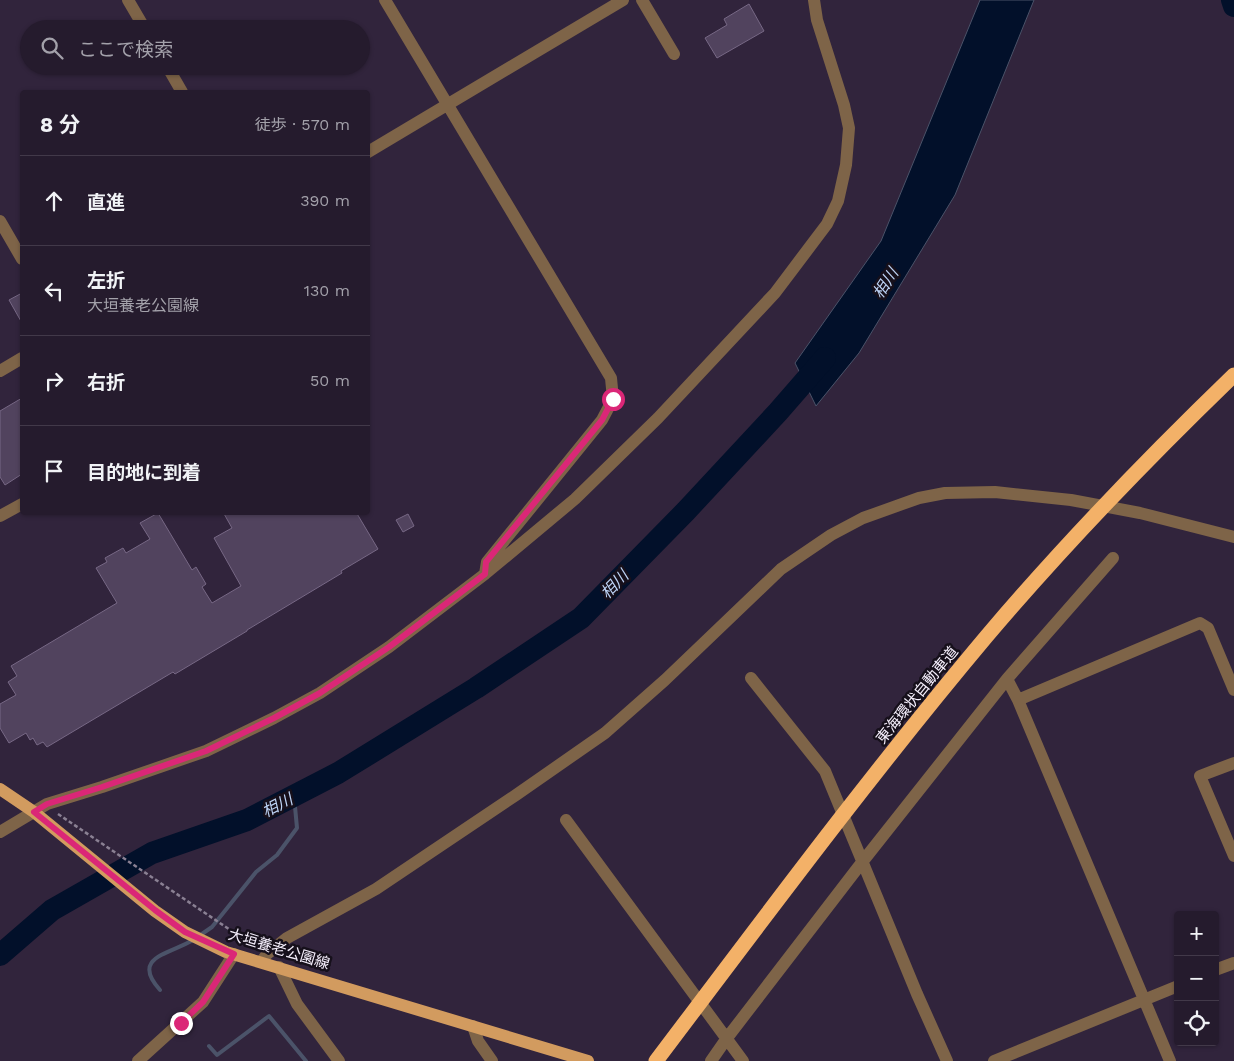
<!DOCTYPE html>
<html lang="ja">
<meta charset="utf-8">
<style>
:root{--surface:#251b2d;--page:#312839;--text:#f1f3f6;--muted:#a3a1aa;--line:#423949}
body{margin:0;font-family:"Work Sans","Noto Sans JP",sans-serif;background:var(--page);color:var(--text)}
.controls{position:absolute;right:15px;bottom:15px;display:grid;overflow:hidden;border-radius:5px;box-shadow:0 1px 4px #0004}
.controls button{width:45px;height:45px;display:grid;place-items:center;padding:0;border:0;border-bottom:1px solid var(--line);background:var(--surface);color:var(--text);font:25px sans-serif}
.stop{position:absolute;width:15px;height:15px;margin:-11px;border:4px solid #db2777;border-radius:50%;background:#fff}
.stop.end{background:#db2777;border-color:#fff;box-shadow:0 1px 5px #0008}
.list{margin:0;padding:0;list-style:none}
h2{display:flex;justify-content:space-between;align-items:center;height:65px;margin:0;padding:0 20px;font-size:21px}
h2 small{font-size:16px;font-weight:400;color:var(--muted)}
.list li{display:grid;grid-template-columns:32px 1fr auto;gap:15px;align-items:center;box-sizing:border-box;height:90px;padding:0 20px;border-top:1px solid var(--line)}
.list b{display:block;font-size:19px;white-space:nowrap}
.list p{margin:0;font-size:16px;white-space:nowrap;color:var(--muted)}
.list em{font-size:16px;font-style:normal;color:var(--muted)}
.icon{flex:none;width:28px;height:28px;fill:none;stroke:currentColor;stroke-width:2;stroke-linecap:round;stroke-linejoin:round}
.map{position:relative;flex:none;width:1234px;height:1061px;overflow:hidden}
.search{position:absolute;background:var(--surface);box-shadow:0 1px 4px #0004;left:20px;top:20px;width:350px;height:55px;display:flex;align-items:center;gap:12px;box-sizing:border-box;padding:0 18px;border-radius:28px;color:var(--muted);font-size:19px}
.panel{position:absolute;background:var(--surface);box-shadow:0 1px 4px #0004;left:20px;top:90px;width:350px;height:425px;border-radius:5px}
.map>svg:first-child{display:block}
</style>
<div class="map">
<svg width="1234" height="1061" viewBox="0 0 1234 1061">
<rect width="100%" height="100%" fill="#31243c"/>
<path fill="#02102a" stroke="#4b5369" d="M980,0H1034L955,195L859,353L816,406L795,363L881,241Z"/>
<g fill="none" stroke-linecap="round" stroke-linejoin="round">
<path stroke="#4b5369" stroke-width="4" d="M199,936L212,927L256,872L277,855L297,828L294,796
M160,990C130,957 170,954 193,940
M209,1046L217,1055L269,1016L306,1061"/>
<path stroke="#02102a" stroke-width="22" d="M1232,0L1234,6
M0,955L52,910L152,853L247,820L338,773L476,688L581,618L686,511L778,412L825,358"/>
</g>
<path fill="#51435e" stroke="#776885" d="M749,4L764,31L717,58L705,38L727,25L724,19Z
M22,293V323L9,300Z
M22,398V474L5,485L0,477V411Z
M223,512H356L378,549L341,571L342,573L247,630V631L175,674L173,672L47,747L43,742L37,745L33,738L30,740L26,733L9,743L0,728V704L16,695L8,682L17,676L11,666L117,603L96,568L107,562L105,558L123,548L126,553L150,539L140,523L158,513L192,570L196,567L206,584L202,587L212,603L241,586L214,538L232,528Z
M408,514L414,526L403,532L396,520Z"/>
<g fill="none" stroke-linecap="round" stroke-linejoin="round">
<path stroke="#8a8093" stroke-width="2.5" stroke-dasharray="4 2.5" stroke-linecap="butt" d="M58,814L257,948"/>
<path stroke="#7e6448" stroke-width="12" d="M128,0L145,29
M385,0L611,378L613,399L602,420L487,562L485,574
M642,0L674,54
M167,66L182,92
M368,152L623,0
M0,221L22,259
M0,371L22,358
M0,516L22,504
M751,678L825,771L917,994L947,1061
M1007,679L1018,700L1170,1061
M1018,700L1200,623L1208,628L1234,690
M1234,763L1200,776L1234,856
M566,820L743,1061
M0,832L47,804L102,787L206,751L274,718L320,693L389,647L485,574L575,499L658,418L775,293L827,224L838,201L846,165L849,128L844,105L817,20L814,0
M261,962L267,954L287,938L376,889L516,795L605,733L665,680L781,569L831,535L863,518L919,498L945,493L995,492L1071,500L1140,513L1234,537
M279,967L297,1004L339,1061
M1215,970L1234,963
M473,1026L478,1041L492,1061
M138,1061L203,1002L234,954
M711,1061L727,1038L863,861L1007,679L1113,558
M994,1061L1178,986"/>
<path stroke="#d29b5f" stroke-width="12" d="M0,789L34,812L155,911L185,932L226,952L588,1061"/>
<path stroke="#f3b168" stroke-width="15" d="M656,1061C764,918 871,774 986,637C1064,545 1148,458 1234,375"/>
</g>
<g fill="none" stroke-linecap="round" stroke-linejoin="round">
<path stroke="#db2777" stroke-width="6" d="M181,1023L203,1002L234,954L185,932L155,910L34,812L47,804L102,787L206,751L274,718L320,693L389,647L485,574L486,562L602,420L613,399"/>
</g>
<g text-anchor="middle" stroke-width="5" stroke-linejoin="round" paint-order="stroke">
<g font-size="15" fill="#f6f0fd" stroke="#16101b">
<text transform="translate(917 695) rotate(-51)" y="5">東海環状自動車道</text>
<text transform="translate(279 949) rotate(17)" y="5">大垣養老公園線</text>
</g>
<g font-size="16" font-style="italic" fill="#bdd3f5" stroke="#16101b">
<text transform="translate(885 283) rotate(-57)" y="6">相川</text>
<text transform="translate(614 584) rotate(-46)" y="6">相川</text>
<text transform="translate(277 805) rotate(-27)" y="6">相川</text>
</g>
</g>
</svg>
<div class="controls">
<button>+</button>
<button>−</button>
<button><svg class="icon" aria-label="locate" viewBox="0 0 24 24"><circle cx="12" cy="12" r="6"/><path d="M12 2v4M12 18v4M2 12h4M18 12h4"/></svg></button>
</div>
<div class="stop" style="left:613px;top:399px"></div>
<div class="stop end" style="left:181px;top:1023px"></div>
<div class="search"><svg class="icon" aria-label="search" viewBox="0 0 24 24"><circle cx="10" cy="10" r="6"/><path d="M15 15l6 6"/></svg>ここで検索</div>
<section class="panel">
<h2>8 分<small>徒歩 · 570 m</small></h2>
<ul class="list">
<li><svg class="icon" aria-label="ahead" viewBox="0 0 24 24"><path d="M12 20V5M6 11l6-6 6 6"/></svg><div><b>直進</b></div><em>390 m</em></li>
<li><svg class="icon" aria-label="left" viewBox="0 0 24 24"><path d="M17 20v-9H6M10 6l-5 5 5 5"/></svg><div><b>左折</b><p>大垣養老公園線</p></div><em>130 m</em></li>
<li><svg class="icon" aria-label="right" viewBox="0 0 24 24"><path d="M7 20v-9h11M14 6l5 5-5 5"/></svg><div><b>右折</b></div><em>50 m</em></li>
<li><svg class="icon" aria-label="arrive" viewBox="0 0 24 24"><path d="M6 21V4h12l-3 4 3 4H6"/></svg><div><b>目的地に到着</b></div></li>
</ul>
</section>
</div>
